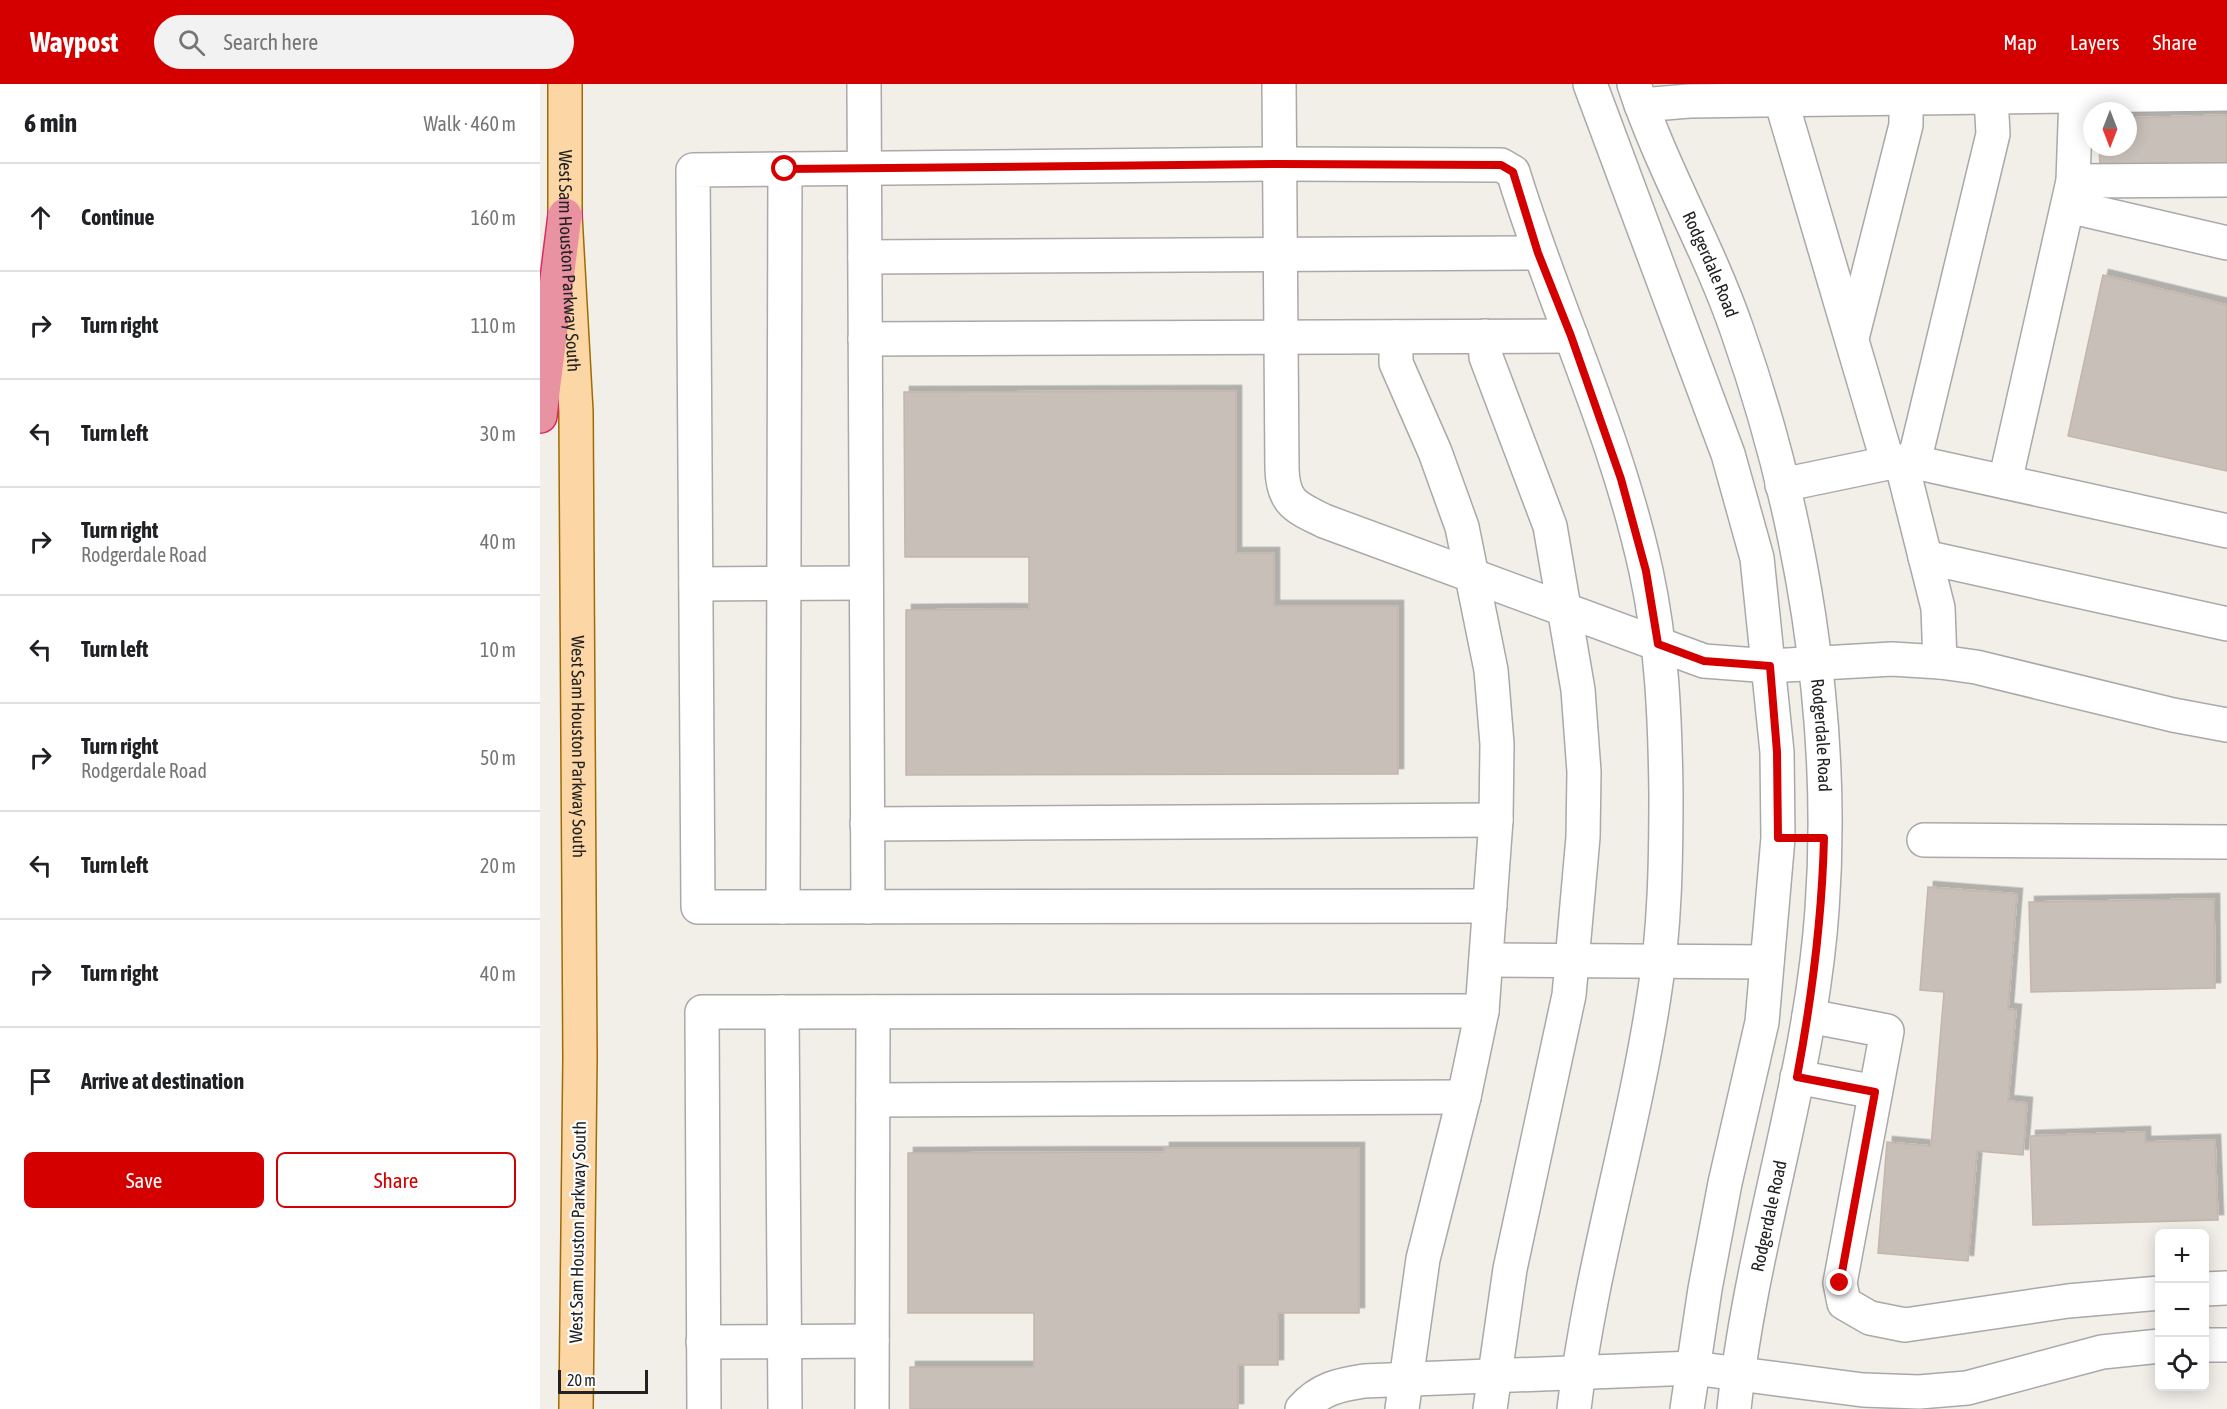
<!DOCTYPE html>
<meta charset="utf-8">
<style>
:root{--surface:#fff;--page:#f2f2f2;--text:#202124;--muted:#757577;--line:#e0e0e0;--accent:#d40000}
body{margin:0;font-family:"Asap Condensed",sans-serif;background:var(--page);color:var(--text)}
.controls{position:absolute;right:18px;bottom:18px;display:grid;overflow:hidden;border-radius:9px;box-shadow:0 3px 15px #0003}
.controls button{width:54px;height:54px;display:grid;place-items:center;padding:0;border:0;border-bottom:2px solid var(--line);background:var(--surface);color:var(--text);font:30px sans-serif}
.compass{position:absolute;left:1543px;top:18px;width:54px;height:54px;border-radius:50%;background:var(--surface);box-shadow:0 3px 15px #0003;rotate:180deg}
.scale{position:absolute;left:18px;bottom:15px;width:90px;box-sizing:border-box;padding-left:6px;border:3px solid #222;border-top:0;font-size:16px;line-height:21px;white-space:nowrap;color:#222;-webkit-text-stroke:4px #fff;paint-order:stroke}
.stop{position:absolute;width:18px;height:18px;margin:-14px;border:4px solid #d40000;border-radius:50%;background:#fff}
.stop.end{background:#d40000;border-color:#fff;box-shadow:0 2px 6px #0008}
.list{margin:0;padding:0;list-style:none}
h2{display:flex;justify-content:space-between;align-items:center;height:78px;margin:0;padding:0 24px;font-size:26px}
h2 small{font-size:20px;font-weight:400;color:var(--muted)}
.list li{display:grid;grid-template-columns:39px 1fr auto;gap:18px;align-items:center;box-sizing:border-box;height:108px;padding:0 24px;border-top:2px solid var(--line)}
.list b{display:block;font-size:22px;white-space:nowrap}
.list p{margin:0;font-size:20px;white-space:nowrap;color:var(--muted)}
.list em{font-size:20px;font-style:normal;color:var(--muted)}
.actions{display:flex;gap:12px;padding:18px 24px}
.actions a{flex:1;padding:14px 0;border:2px solid var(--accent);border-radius:9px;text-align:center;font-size:21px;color:var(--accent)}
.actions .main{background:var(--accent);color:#fff}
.icon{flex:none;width:33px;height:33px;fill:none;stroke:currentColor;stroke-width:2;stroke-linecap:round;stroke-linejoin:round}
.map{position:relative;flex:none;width:1687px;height:1325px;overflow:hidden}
header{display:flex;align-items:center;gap:36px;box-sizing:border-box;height:84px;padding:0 30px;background:var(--accent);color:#fff}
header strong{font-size:28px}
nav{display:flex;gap:33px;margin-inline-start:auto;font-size:21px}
.search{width:420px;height:54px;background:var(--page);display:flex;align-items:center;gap:15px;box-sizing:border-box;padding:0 21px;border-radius:33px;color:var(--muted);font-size:22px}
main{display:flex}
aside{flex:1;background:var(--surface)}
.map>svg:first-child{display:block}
</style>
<header>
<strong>Waypost</strong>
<div class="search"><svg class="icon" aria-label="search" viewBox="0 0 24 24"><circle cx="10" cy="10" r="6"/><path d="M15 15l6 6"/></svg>Search here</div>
<nav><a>Map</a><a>Layers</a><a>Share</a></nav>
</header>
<main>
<aside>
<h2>6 min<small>Walk · 460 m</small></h2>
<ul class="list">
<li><svg class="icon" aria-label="ahead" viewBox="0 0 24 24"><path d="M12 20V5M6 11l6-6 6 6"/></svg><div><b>Continue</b></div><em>160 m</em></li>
<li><svg class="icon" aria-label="right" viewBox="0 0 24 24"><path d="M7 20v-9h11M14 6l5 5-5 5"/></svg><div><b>Turn right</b></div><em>110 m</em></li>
<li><svg class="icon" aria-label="left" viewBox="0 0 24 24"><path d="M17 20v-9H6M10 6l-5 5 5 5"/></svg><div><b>Turn left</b></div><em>30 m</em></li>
<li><svg class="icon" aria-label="right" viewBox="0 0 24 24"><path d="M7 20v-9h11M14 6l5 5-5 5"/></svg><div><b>Turn right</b><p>Rodgerdale Road</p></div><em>40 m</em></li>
<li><svg class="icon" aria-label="left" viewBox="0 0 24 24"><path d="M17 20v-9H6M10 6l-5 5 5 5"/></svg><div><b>Turn left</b></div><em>10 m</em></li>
<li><svg class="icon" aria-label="right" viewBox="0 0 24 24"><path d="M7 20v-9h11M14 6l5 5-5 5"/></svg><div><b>Turn right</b><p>Rodgerdale Road</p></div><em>50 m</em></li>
<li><svg class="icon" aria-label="left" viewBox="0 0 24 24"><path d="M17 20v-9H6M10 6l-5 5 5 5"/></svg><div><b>Turn left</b></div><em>20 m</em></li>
<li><svg class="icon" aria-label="right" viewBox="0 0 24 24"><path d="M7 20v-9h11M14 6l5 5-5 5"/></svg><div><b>Turn right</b></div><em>40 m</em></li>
<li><svg class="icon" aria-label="arrive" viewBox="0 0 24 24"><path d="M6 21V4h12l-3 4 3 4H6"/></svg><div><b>Arrive at destination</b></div></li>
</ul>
<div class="actions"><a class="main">Save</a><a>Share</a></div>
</aside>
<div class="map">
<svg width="1687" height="1325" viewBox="0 0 1687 1325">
<defs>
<filter id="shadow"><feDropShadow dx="5.5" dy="-5.5" stdDeviation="0" flood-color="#0004"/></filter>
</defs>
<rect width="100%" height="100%" fill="#f2efe9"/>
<path fill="#c7bfb8" stroke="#c4b6ab" stroke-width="1.5" filter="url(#shadow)" d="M1687,31V79L1560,82L1559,63H1588V34Z
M1563,191L1687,221V387L1528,352Z
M696,307V469H734V522H858V690L366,691V526L489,525V473H365L364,308Z
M1388,803L1477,810L1468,925L1476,926L1468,1017L1487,1019L1483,1071L1437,1067L1428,1177L1338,1169L1347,1058L1391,1062L1404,908L1380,906Z
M1674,815L1675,904L1491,908L1489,818Z
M1605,1048V1058L1675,1056L1678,1136L1493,1141L1490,1052Z
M624,1064H819V1229H738V1281H698V1325H370V1283H494V1229H368V1069L624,1068Z"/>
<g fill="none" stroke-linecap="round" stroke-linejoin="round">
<g stroke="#a9a9a9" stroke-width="36">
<g id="minor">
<path d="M324,0L328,823"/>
<path d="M739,0L742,385C743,419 756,423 784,437L1164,577L1230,582L1352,575L1400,578L1436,583L1633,631L1687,641"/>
<path d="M1050,0L1188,370L1217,474L1237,668L1238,754L1222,938L1185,1099L1165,1205L1147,1325"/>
<path id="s1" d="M1094,0C1122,85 1168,162 1197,246C1261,428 1296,633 1282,826C1270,995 1211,1157 1194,1325"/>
<path d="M1241,16L1348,379"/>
<path d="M1101,21L1149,17L1687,10"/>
<path d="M1533,97L1687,96"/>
<path d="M1528,122L1687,159"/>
<path d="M325,173L998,169"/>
<path d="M945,252L946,273L1010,442L1038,606L1044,688L1043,753L1029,911L970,1185L950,1325"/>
<path d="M856,253V279L895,368L922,443L951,586L957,660L956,736L942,927L924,1013L883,1175L862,1325"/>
<path d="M1312,254L1366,41V14"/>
<path d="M325,255L1031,252"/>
<path d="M1361,377L1398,524L1400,578"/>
<path d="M1374,378L1453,50L1451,13"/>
<path d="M1465,398L1533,97L1536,12"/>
<path d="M1242,401L1348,379L1374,378L1687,447"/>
<path d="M1385,473L1687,540"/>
<path d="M156,500L326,499"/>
<path d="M327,740L956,736"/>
<path d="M1384,756L1687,758"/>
<path d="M950,822L158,823L153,86L740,80L961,81L973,88C1014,222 1076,349 1106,487C1122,560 1125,634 1126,709C1126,776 1125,845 1114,912C1093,1051 1050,1185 1034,1325"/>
<path d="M243,823L245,85"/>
<path d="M946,876L1227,878"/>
<path d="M242,928L245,1325"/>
<path d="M1269,932L1347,947L1300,1199L1304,1219L1330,1234L1365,1241L1528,1217L1620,1209"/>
<path d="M1257,993L1335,1008"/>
<path d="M333,1016L924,1013"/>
<path d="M1664,1205L1687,1204"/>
<path d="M163,1258L332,1257"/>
<path d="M1664,1261H1687"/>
<path d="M164,1325L162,928L942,927"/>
<path d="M332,1325L333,928"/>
<path d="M762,1325C780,1305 798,1301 824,1297L1153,1284L1323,1306L1379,1308L1427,1304L1562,1268L1620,1262"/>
</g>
</g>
<g stroke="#a06b00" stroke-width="36">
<g id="major">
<path id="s2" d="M25,0V131L36,328L40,974L36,1325"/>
</g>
</g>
<g stroke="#dc2a67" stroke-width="36">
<path id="highway" d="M0,332L25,131"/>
</g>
<use href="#minor" stroke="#fff" stroke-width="33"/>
<use href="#major" stroke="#fcd6a4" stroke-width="33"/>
<use href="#highway" stroke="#e892a2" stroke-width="33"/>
</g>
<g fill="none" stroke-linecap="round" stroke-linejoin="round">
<path stroke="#d40000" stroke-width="8" d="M245,85L740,80L961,81L973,88L998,169L1031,252L1081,395L1106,487L1118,560L1164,577L1230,582L1237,668L1238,754H1284C1282,835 1272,913 1257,993L1335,1008L1300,1199"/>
</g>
<g text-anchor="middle" stroke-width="4.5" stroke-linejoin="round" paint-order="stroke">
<g font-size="18" fill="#222" stroke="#fff">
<text dy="6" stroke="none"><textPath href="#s2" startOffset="177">West Sam Houston Parkway South</textPath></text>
<text dy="6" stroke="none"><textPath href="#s1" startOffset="196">Rodgerdale Road</textPath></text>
<text dy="6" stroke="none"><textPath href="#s1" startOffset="682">Rodgerdale Road</textPath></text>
<text dy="6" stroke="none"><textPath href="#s2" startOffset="663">West Sam Houston Parkway South</textPath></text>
<text transform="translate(1229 1132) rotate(-78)" y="6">Rodgerdale Road</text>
<text transform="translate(38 1148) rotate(-89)" y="6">West Sam Houston Parkway South</text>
</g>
</g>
</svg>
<div class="controls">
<button>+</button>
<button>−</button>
<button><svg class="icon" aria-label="locate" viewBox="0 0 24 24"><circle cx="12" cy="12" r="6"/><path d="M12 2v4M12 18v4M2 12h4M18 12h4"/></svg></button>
</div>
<svg class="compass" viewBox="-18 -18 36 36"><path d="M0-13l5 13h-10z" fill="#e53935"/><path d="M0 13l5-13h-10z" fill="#757577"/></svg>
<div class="scale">20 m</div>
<div class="stop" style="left:245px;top:85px"></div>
<div class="stop end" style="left:1300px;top:1199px"></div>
</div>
</main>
